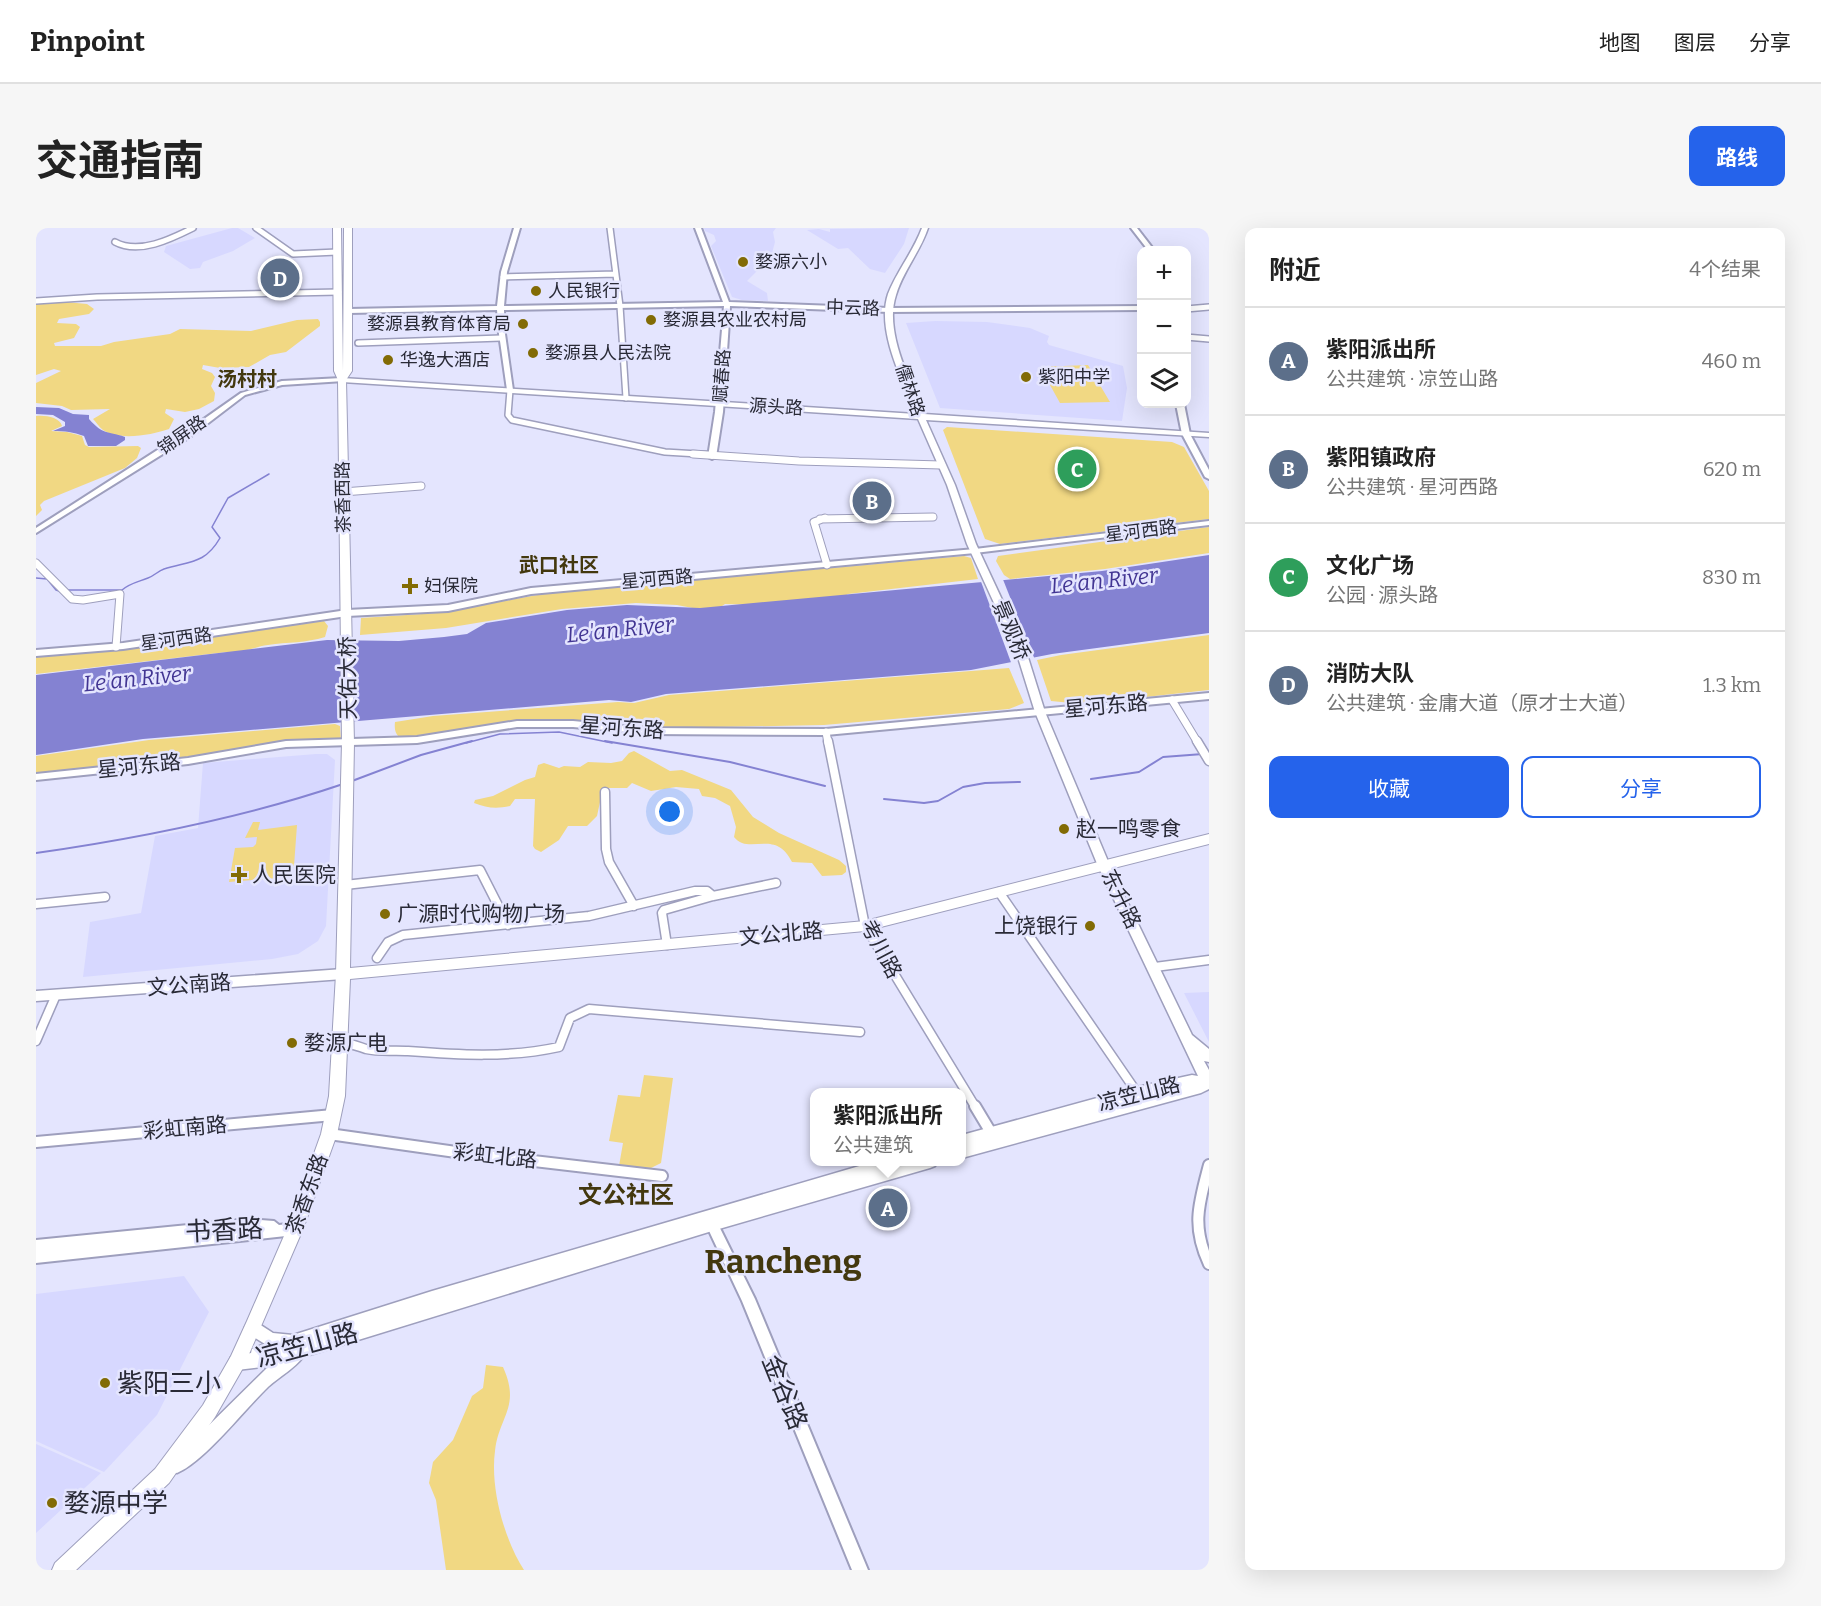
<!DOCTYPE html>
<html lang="zh">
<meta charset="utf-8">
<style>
:root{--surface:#fff;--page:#f6f6f6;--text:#222;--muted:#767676;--line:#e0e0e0;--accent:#2563eb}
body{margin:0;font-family:Bitter,"Noto Sans SC",serif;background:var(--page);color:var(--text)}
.controls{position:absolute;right:18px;top:18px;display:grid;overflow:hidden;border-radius:12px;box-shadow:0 6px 24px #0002}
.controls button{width:54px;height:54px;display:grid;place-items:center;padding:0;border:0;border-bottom:2px solid var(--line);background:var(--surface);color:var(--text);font:30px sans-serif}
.you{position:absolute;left:634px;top:584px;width:21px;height:21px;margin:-15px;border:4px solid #fff;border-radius:50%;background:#1a73e8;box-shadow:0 0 0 9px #1a73e833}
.badge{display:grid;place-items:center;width:39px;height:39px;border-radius:50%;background:var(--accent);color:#fff;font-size:20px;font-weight:700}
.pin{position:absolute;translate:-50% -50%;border:3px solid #fff;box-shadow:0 2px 6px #0006}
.popup{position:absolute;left:774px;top:860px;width:156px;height:78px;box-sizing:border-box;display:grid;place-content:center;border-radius:12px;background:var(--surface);filter:drop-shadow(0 2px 4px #0005);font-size:20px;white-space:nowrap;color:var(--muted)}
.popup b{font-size:22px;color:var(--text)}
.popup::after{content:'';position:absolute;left:50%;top:100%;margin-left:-12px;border:12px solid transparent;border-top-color:var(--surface)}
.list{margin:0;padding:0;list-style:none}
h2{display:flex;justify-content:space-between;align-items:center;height:78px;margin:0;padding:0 24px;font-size:26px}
h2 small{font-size:20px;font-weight:400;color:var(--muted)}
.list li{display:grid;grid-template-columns:39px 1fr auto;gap:18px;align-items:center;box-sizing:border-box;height:108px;padding:0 24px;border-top:2px solid var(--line)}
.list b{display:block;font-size:22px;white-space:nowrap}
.list p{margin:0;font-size:20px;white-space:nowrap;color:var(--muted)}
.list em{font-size:20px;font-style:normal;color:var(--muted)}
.actions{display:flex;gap:12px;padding:18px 24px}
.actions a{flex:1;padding:14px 0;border:2px solid var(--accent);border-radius:12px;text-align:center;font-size:21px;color:var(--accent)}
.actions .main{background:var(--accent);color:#fff}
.icon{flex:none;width:33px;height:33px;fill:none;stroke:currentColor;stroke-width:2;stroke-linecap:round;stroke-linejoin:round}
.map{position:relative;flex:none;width:1173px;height:1342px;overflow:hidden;border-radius:12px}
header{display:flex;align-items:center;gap:36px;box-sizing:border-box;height:84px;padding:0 30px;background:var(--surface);border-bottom:2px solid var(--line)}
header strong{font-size:28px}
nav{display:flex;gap:33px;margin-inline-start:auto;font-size:21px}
.intro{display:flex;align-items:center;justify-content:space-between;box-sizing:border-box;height:144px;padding:0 36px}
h1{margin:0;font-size:42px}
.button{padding:15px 27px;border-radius:12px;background:var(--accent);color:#fff;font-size:21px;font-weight:700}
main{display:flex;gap:36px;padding:0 36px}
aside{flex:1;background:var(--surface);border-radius:12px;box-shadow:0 6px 24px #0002}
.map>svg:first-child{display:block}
</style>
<header>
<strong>Pinpoint</strong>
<nav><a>地图</a><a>图层</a><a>分享</a></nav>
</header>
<div class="intro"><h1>交通指南</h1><a class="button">路线</a></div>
<main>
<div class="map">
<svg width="1173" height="1342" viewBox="0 0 1173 1342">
<rect width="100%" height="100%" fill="#e4e5fe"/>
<path fill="#d7d8ff" d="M196,0H202L219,10L197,23L167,34L164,40L154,41L128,24L130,18Z
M668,0H740L737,4L739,14L735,29L711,53L731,65L732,73L706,72L696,69L675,18L680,13L678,7L669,3Z
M873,0L868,16L849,45L834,41L812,20L802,21L771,2L783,1L794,4V1Z
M428,92L427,101L364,102V94Z
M899,93L951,94L994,100L1013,108L1011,114L1013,117L1087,138L1091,160L1086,193L904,180L870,95Z
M280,526H291L299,532L290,698L282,713L262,726L236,731L47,749L54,694L105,685L119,608L162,600L167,535Z
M1173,764V814L1148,765Z
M148,1048L173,1084L121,1187L68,1244L0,1213V1066Z
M0,1216L65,1245L0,1305Z"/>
<path fill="#f1d883" d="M19,73L51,76L58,81L53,86L23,91L21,95L40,96L44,99L38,110L18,115L19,118H65L78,114L134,106L144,101L215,103L261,92L282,91L284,94V98L250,124L234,127L213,139L184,140L167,137L166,141L176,145L179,149L175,158L179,165L178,173L163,181L149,184L130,181L129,185L138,191L133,201C116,207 83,213 67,202C63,199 60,194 57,191L74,181L35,182L26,178L0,175V155L25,143L18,141L0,147V76Z
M1052,137L1074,174L1024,175L1004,139Z
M0,188C9,187 24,189 26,198L15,203L31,204L46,208L49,217L53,219L102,218L105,220L101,230L89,240L8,273L4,277L6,282L0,288Z
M911,199L1136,214L1148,219L1173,263V291L964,316L949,311L907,202Z
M1173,299V325L1069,341L974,351L968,347L960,333L962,328Z
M928,328L935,330L942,351L812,366L804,371L726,377L689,376L683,380L667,382L641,377L600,375L526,381L410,400L324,407L325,390L401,385L507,366Z
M288,393L292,398L289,409C270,415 252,414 232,417C217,419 206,426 191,424L0,446V429L94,421Z
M1173,407V462L1046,476L1015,473L1001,432L1025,427Z
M973,440L988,475L973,481L788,497L624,500L563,493L484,494L368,512C360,508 358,503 359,494L397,488L582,474L598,475L633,467Z
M299,496L304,498L305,513L0,547V528L113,512Z
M598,523L634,543L646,542L695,562L717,589L743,605L803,632L810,638V644L806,647L786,648L776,635L756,634C739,600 713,628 698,609L700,599L694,578L679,570L666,568L663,561L640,559L615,563L596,555L591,560H567L561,588L551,598H532L523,612L505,624L499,621L497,618L499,571H479L474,578C460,581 451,580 438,575L439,572L457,568L489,552L499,549L502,537L508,535L523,540L528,538L544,539L552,534L575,535L586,533L593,525Z
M217,594H224L222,602L261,597L258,638L244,639L242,650L193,654L199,620L217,619L220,616L221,609L209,610Z
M608,847L637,850L625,935L615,940L583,938L587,915L573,913L582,867L604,869Z
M450,1137L467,1139C485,1179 463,1188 459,1223C454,1260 468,1311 488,1342H410L400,1272L393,1255L397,1234L417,1212L436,1168L447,1160Z"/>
<path fill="#8482d2" d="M0,179L23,180L37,186L53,187V191C68,208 70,202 89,209V212L80,218H52L48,208C37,204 29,203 17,203L29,198V194L17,187L0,186Z
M1173,327V405L1016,426L935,442L630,466L595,474L573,472L107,511L0,527V447L291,412L363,413L408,409L431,406L450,395L531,382L591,377L664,380L1066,343Z"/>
<path fill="#e4e5fe" d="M966,349L999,432L976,437L944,351Z"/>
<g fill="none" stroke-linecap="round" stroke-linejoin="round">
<path stroke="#8482d2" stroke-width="1.5" d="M0,350L11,351L20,362L26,364
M31,362H86C94,355 102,354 112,350C118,348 122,343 128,341C154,333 169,336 184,310L176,299L192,270L233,246
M430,515L464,506L523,504L576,515"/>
<path stroke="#8482d2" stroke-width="2" d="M569,513L694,534L789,558
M1055,551L1103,544L1127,529L1167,526
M316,553L385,527L436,513
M848,571L888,575L902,573L927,559L949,555L984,554
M0,625C105,610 207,590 307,556"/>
<g stroke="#9e9fbd" stroke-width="8">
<path id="minor-far3" d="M220,0L257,26L301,24
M574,0L584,78L590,170
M79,14C103,27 135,11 157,0
M467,49L580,46
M0,73L61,69L303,64
M1150,81L1173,79
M1150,109L1173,111
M322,115L465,110
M474,162L472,187L476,192L629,224L679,227"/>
</g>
<g stroke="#9e9fbd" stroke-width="9">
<path id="minor-far2" d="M657,226L763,233L905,237
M307,264L385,258
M789,290L778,294L791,337
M784,291L897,289
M0,335L36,371L47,372L84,366L80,419
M1136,472L1162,515
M790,504L792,515"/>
</g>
<g stroke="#9e9fbd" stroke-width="11">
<path id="minor-far1" d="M792,513L829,698L940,880
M1161,513L1173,533
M569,564L570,621L573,634L598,678
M309,657L444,642L472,697
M963,664L1104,869
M0,676L69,669
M631,717L626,685L628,682L677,668L740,655
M341,730L352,714L367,707L553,688L659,663H671L677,668
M1119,739L1173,732
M0,813L20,767
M304,814C314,815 321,818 330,821C343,824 359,822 372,823C423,827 473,830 523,819L534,790L553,781L824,804"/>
</g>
<g stroke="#9e9fbd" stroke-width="14">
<path id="minor" d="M939,878L957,908
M293,906L420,924L626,948
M0,914L297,887
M1173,937C1163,975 1155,998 1173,1036"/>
</g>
<g stroke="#9e9fbd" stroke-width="4">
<path id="tertiary" d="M478,0H484L471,44L468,78L687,74L659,0H665L693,74L853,80L1106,78V82L853,84L694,78L687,184L680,229L676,231L672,229L679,184L688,78L468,82L469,106L477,162L474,164L471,162L463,106L461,82L313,85L310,83L313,81L461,78L465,44Z
M1095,0H1101L1118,22H1112Z
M306,150L308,151V153L246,157L209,167L154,209L0,305V300L148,205L205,165L246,153Z
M1140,176H1148L1154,206L1173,242V251L1169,249L1146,206Z
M1173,293V297L939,325L495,366L412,383L311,388L87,421L0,428V422L87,415L311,382L412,377L495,360L939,321Z
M1173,465V471L790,507L612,506L537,499H481L381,515L250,519L152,536L0,552V546L152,530L250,513L381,509L481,493H537L612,500L790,501Z
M673,984L677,986L719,1071L832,1342H816L706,1073L667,990L669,986Z
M213,991L238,993L243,997L259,995L264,997L265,1001L264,1005L259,1007L0,1035V1012Z"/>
</g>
<g stroke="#9e9fbd" stroke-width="3">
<path id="secondary" d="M886,0H892C884,24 867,43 860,67C848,103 874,153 888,186L1173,205V209L890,192L919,257L940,316L990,423L1009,484L1074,638L1156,807L1173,821V834L1168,833L1173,842V861L1165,865L926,930V907L1101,859L1156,847L1162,848L1062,638L999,484L980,423L931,316L911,257L882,191L306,154L302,152L306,150L880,186C866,152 840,102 852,66C861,43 877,24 886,0Z
M307,741L311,743L313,746L311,749L307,751L0,773V763Z
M837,934H863L862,937L874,934H901L899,938L894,940L676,1003L267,1129C259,1140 243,1149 232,1159C209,1181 168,1234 141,1245L135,1243L133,1237L135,1231L166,1204L233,1138L201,1142L195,1139L193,1134L195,1129L215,1125L216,1121L229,1116L216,1108L209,1099L212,1094L217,1092L237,1105L257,1107L396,1063Z"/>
</g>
<g stroke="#9e9fbd" stroke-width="2">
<path id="primary" d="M297,0H305L307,144L308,0H316V143L310,152L318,515L314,740L829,693L1173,606V616L829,703L314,751L309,868L301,906L267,1001L207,1140L179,1189L133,1255L40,1342H16L19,1335L119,1241L167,1177L195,1128L211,1093L251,1001L285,906L293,868L300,746L306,515L302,152L298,143Z"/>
</g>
<use href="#minor-far3" stroke="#fff" stroke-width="5"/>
<use href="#minor-far2" stroke="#fff" stroke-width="7"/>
<use href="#minor-far1" stroke="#fff" stroke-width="8"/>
<use href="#minor" stroke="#fff" stroke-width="10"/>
<use href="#tertiary" fill="#fff" fill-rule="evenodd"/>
<use href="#secondary" fill="#fff" fill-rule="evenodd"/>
<use href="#primary" fill="#fff" fill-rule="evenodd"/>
</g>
<g fill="#826b05" stroke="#e4e5fe" stroke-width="2">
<circle cx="707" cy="34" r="6"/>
<circle cx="500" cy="63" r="6"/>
<circle cx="615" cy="92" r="6"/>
<circle cx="487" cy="96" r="6"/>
<circle cx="497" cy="125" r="6"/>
<circle cx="352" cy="132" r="6"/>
<circle cx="990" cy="149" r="6"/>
<path d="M371 349h6v6h6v6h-6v6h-6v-6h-6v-6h6z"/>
<circle cx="1028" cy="601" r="6"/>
<path d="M200 638h6v6h6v6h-6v6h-6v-6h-6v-6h6z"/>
<circle cx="349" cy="686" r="6"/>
<circle cx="1054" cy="698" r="6"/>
<circle cx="256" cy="815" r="6"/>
<circle cx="69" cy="1155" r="6"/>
<circle cx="16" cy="1275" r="6"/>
</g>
<g text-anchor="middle" stroke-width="5" stroke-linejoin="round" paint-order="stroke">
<g font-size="18" fill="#292a36" stroke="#e4e5fe" text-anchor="start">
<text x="719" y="40">婺源六小</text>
<text x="512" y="69">人民银行</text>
<text x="627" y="98">婺源县农业农村局</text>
<text x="475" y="102" text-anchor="end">婺源县教育体育局</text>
<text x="509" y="131">婺源县人民法院</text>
<text x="364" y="138">华逸大酒店</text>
<text x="1002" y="155">紫阳中学</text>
<text x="388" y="364">妇保院</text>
</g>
<g font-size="18" fill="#292a36" stroke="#e4e5fe">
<text transform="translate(817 80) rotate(2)" y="6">中云路</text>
<text transform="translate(686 148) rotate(-86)" y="6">赋春路</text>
<text transform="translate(874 162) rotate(71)" y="6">儒林路</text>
<text transform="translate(740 179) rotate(3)" y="6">源头路</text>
<text transform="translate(146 207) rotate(-35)" y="6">锦屏路</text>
<text transform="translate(307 269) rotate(-91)" y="6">茶香西路</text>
<text transform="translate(1105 303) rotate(-7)" y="6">星河西路</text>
<text transform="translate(621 351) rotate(-5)" y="6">星河西路</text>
<text transform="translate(140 411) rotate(-8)" y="6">星河西路</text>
</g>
<g font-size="20" font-weight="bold" fill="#43380e" stroke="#e4e5fe">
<text x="211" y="158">汤村村</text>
<text x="523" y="344">武口社区</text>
</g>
<g font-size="21" fill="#292a36" stroke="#e4e5fe">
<text transform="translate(975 402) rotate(67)" y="7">景观桥</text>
<text transform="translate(312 450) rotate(-91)" y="7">天佑大桥</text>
<text transform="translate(1070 478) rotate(-5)" y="7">星河东路</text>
<text transform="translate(586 500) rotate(4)" y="7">星河东路</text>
<text transform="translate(103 538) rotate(-6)" y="7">星河东路</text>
<text transform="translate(1085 671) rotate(64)" y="7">东升路</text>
<text transform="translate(745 706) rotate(-5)" y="7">文公北路</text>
<text transform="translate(845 721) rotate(62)" y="7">考川路</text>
<text transform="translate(153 757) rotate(-4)" y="7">文公南路</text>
<text transform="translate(1103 866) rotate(-14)" y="7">凉笠山路</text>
<text transform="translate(149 900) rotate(-5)" y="7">彩虹南路</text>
<text transform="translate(459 928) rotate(6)" y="7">彩虹北路</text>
<text transform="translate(271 966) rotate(-70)" y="7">茶香东路</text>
</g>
<g font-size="21" fill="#292a36" stroke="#e4e5fe" text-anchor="start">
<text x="1040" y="608">赵一鸣零食</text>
<text x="216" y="654">人民医院</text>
<text x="361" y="693">广源时代购物广场</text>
<text x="1042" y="705" text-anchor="end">上饶银行</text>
<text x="268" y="822">婺源广电</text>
</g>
<g font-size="22" font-style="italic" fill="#423593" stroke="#e4e5fe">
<text transform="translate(1068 352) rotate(-6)" y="8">Le'an River</text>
<text transform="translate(584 401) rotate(-6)" y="8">Le'an River</text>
<text transform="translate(101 450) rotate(-6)" y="8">Le'an River</text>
</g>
<g font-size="24" font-weight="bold" fill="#43380e" stroke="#e4e5fe">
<text x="590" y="975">文公社区</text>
</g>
<g font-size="26" fill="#292a36" stroke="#e4e5fe">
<text transform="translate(188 1002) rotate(-3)" y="9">书香路</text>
<text transform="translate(271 1117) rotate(-15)" y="9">凉笠山路</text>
<text transform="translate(749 1164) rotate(68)" y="9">金谷路</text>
</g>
<g font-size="26" fill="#292a36" stroke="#e4e5fe" text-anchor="start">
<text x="81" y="1164">紫阳三小</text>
<text x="28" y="1284">婺源中学</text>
</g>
<g font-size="33" font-weight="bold" fill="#43380e" stroke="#e4e5fe">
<text x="747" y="1045">Rancheng</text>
</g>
</g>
</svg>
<div class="controls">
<button>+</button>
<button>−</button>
<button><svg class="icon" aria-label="layers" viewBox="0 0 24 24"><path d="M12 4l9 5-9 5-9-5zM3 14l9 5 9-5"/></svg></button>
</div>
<div class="you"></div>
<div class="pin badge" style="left:852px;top:980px;background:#5c6f8a">A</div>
<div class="popup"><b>紫阳派出所</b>公共建筑</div>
<div class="pin badge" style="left:836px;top:273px;background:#5c6f8a">B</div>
<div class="pin badge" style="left:1041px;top:241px;background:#2e9e5b">C</div>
<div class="pin badge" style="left:244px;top:50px;background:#5c6f8a">D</div>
</div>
<aside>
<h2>附近<small>4个结果</small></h2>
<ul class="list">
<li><span class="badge" style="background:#5c6f8a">A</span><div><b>紫阳派出所</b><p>公共建筑 · 凉笠山路</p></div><em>460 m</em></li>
<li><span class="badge" style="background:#5c6f8a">B</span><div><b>紫阳镇政府</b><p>公共建筑 · 星河西路</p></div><em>620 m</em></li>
<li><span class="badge" style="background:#2e9e5b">C</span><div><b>文化广场</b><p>公园 · 源头路</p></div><em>830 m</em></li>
<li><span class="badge" style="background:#5c6f8a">D</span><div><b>消防大队</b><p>公共建筑 · 金庸大道（原才士大道）</p></div><em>1.3 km</em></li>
</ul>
<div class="actions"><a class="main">收藏</a><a>分享</a></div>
</aside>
</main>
